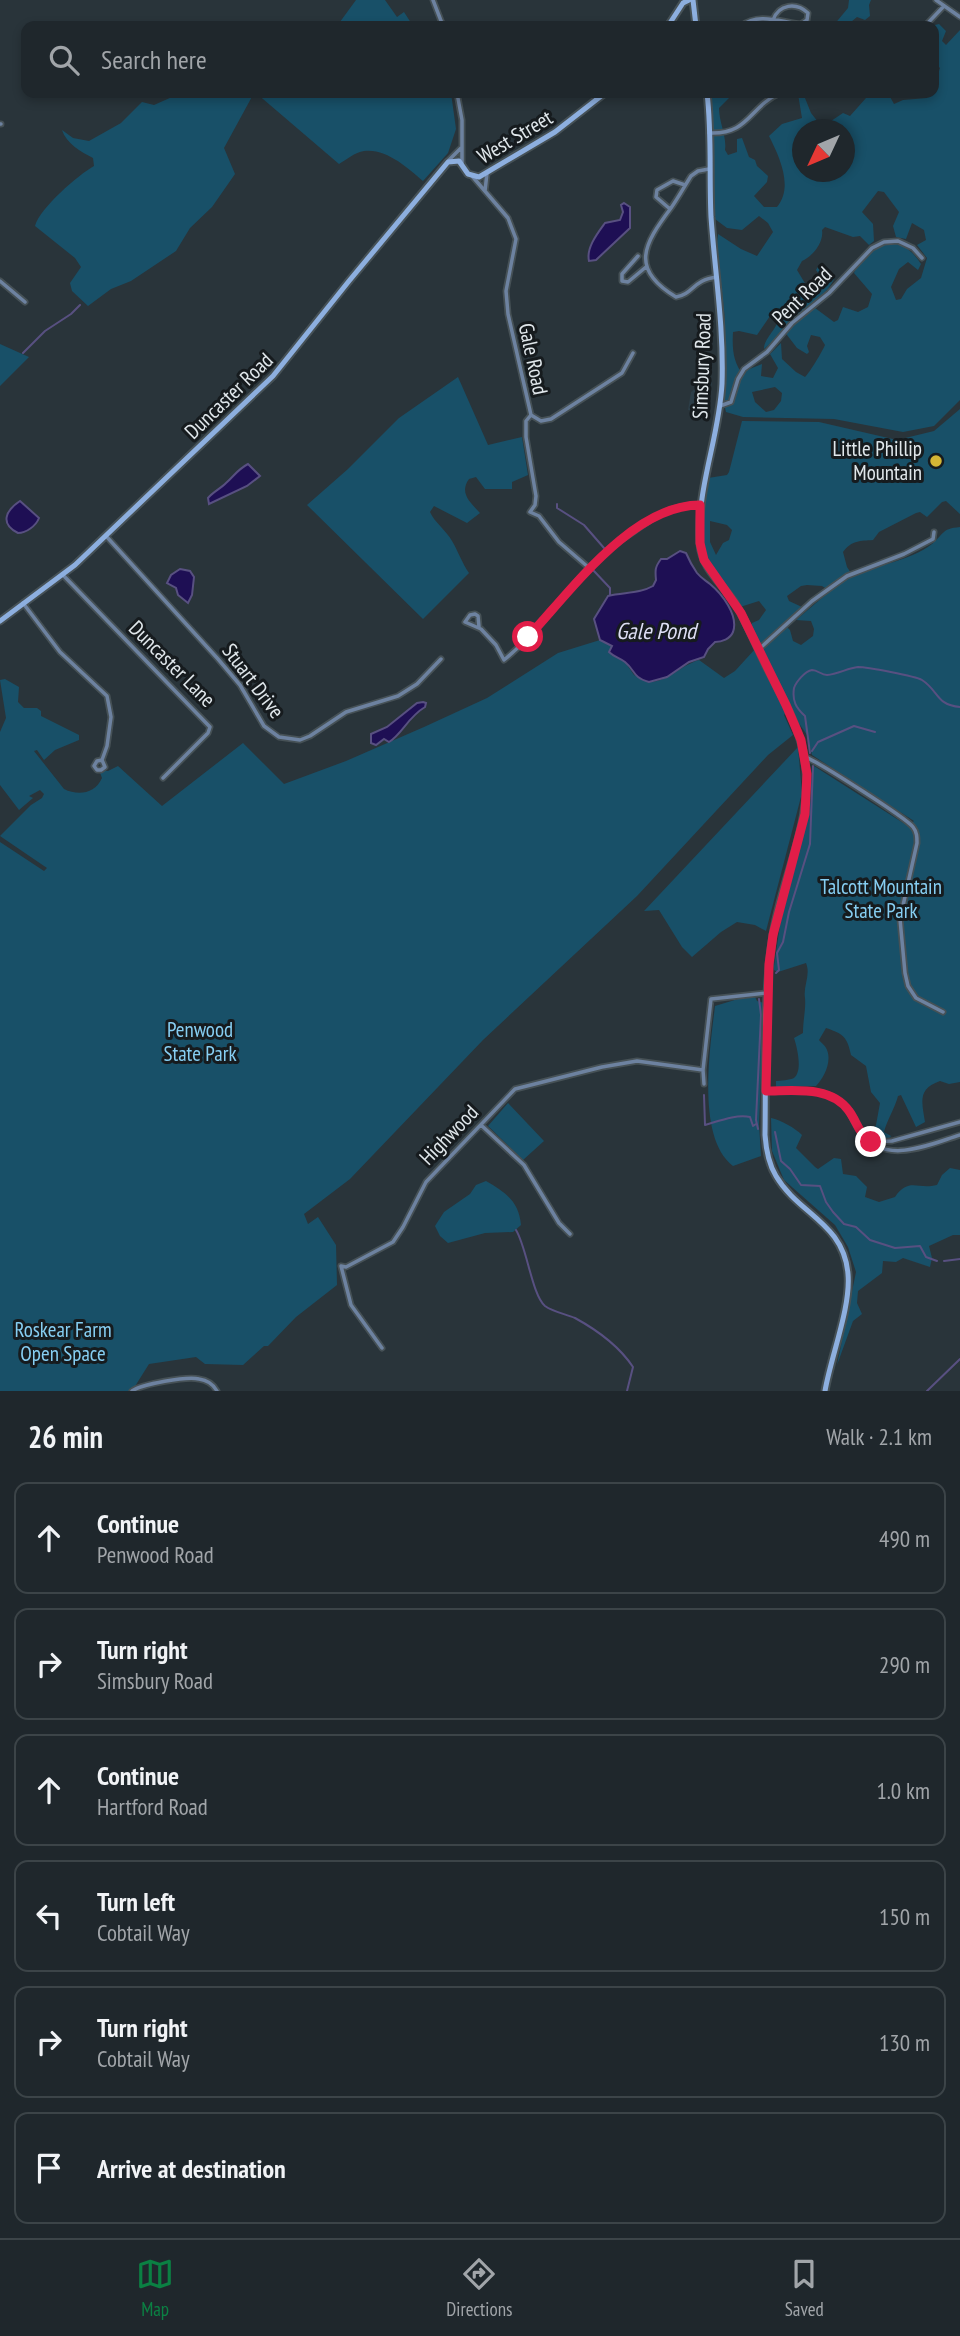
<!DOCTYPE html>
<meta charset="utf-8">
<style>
:root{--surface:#1f272c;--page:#272f34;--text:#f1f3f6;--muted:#a1a5a9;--line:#3c4448;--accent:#0b8043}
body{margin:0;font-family:"PT Sans Narrow",sans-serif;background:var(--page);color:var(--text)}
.compass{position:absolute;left:792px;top:119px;width:63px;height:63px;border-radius:50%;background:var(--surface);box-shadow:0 4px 10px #0003;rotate:226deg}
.stop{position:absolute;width:21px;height:21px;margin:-16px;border:5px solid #e11d48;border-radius:50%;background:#fff}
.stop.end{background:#e11d48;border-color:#fff;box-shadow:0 2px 7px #0008}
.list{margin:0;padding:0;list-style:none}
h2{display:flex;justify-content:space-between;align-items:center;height:91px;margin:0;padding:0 28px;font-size:30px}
h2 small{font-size:23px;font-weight:400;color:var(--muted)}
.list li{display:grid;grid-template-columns:46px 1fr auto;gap:21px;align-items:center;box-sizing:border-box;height:112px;margin:0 14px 14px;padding:0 14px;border:2px solid var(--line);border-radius:14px}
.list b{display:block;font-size:26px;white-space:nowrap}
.list p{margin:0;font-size:23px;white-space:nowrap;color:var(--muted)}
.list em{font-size:23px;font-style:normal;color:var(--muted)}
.icon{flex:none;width:38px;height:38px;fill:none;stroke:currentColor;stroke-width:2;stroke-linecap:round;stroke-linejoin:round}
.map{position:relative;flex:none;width:960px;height:1391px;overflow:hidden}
.search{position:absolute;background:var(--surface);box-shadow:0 4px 10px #0003;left:21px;right:21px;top:21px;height:77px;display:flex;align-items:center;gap:18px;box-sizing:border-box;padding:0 24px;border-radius:14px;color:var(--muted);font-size:26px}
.sheet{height:847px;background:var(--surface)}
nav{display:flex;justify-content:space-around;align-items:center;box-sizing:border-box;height:98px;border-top:2px solid var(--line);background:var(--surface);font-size:19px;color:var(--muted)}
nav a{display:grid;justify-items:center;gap:4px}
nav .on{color:var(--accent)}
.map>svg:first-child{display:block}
</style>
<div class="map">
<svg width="960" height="1391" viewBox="0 0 960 1391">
<rect width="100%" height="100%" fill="#29343a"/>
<path fill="#2c3e48" d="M703,382H712L706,412L688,410L691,392Z"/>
<path fill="#185068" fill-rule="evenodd" d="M356,0H385L397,17L404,12L413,26H337Z
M849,0H871L869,5L870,16L865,20L857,17L846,26H833L848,8Z
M939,24L946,31L942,41L946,45L960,30V400L934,426L903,432L834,419L743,417L726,412L723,399L725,320L717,243L718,234L741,249L757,256L773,232L768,223L759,216L742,230L727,228L715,219C713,177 713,135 710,93H734L719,108C719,122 727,137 725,150L728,155L737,152V139L742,138L749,157L755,160L757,166L768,176L767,182L754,196L764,207H777C794,187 779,156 769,136L782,124L802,118L798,94L803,93L811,113L822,127L843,113L850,116L866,98L865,93H888L894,104L903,100L927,98V93H934V75L938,74L940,68L934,62V26H931ZM802,130H844V172H802ZM878,191L884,192L899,212L893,226L896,237L906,239L912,223L924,230L926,240L917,245L927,258L921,278L907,289L901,299L896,300L891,287L899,269L908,262L918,270L921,264C905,239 885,237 864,259C860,264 856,267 854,273L872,294L868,307L858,312L843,307L838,320L834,322L811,305L828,289L835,278L819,265L816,270L825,282L820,291L815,292L806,285L797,270L802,261C813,256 824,242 822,230L825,227L853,237L860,236L869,245L874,241L873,224L862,212ZM775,313L779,317C777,330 764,338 764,349L784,331L797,348L807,354L809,352L807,346L811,335L820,337L825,345C822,352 810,372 805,377L796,372L782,359L781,343L770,354L778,368L773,378L761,376L762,364L747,370L744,375C733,364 732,348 733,332L739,331L757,335L770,316ZM775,387L782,393L781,401L774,410L766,412L755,402L752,392Z
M181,93H254L224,148L235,174L212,207L190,228L176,251L131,281L111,289L88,306L72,291L70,283L81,267L75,258L35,226C40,208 78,175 94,166L93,158C81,152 66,143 62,130L73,138L89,141L121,123L142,102L154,105Z
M256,93H451L456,129L448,153L423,181C408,168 386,148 364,151C355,152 346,160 339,164Z
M0,344L29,357L0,386Z
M458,377L488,445L522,437L528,475L512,482V489H485L476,477L469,479C459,493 470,502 480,513L467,523L434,506L430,512C435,523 446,530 452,541C458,551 462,563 469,573L423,619L307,505L348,469L399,418Z
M960,409V514L946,501L942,502L927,517L920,512L916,513L879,532L873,540C860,541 852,540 843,552L847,567L853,576C878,564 910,561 932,544C945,533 941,529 960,527V1082L949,1084L940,1081C917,1089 922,1102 925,1122L916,1127L901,1095L898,1096C895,1108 887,1120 884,1132L891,1136L888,1140L870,1135L876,1125L880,1103L871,1092L866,1066L851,1055C847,1037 844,1034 826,1028L819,1040C821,1043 825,1045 826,1048C833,1060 824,1078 816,1086L776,1087V1081C780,1081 790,1080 794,1078C803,1071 797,1047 794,1038L803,1033C803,1020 806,1009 805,998C803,986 811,975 806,963L778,972L774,970V966L780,925L810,807L812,771L814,766L908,826L914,821L812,755L807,735L796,719L751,626L752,623L759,620L766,610L759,601L740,607C731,593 718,581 710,567C696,544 701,503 708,478L727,475L729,472L742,421L819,422L897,440L934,431ZM710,521L727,525L732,530L729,540L723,543L716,555L710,542ZM807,585L822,586L830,591L796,620L811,621L814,629L813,636L801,645L793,641L790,630L785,625L802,607L789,601L787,596L801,586Z
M600,640L612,646L611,655L623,659L634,675L649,682C668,682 681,665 699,660L724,678L735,671L756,648L788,710L784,715L793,735L768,755L637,896L483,1040L350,1179L304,1214L308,1224L318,1217L336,1245L337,1285L296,1317L268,1346H264L243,1365L205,1364L196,1357L149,1364L132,1391H0V842L44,871L47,868L0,836L31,805L42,798L44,794L40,790L29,796L33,798L19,810L0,785V732L6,718L0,680L5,679L19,687L18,702L24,708H37L41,711V716L79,735V740L55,750L44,760L37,750L34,751L64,789C78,796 95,794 102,778L99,770L108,771L118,766L162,806L243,743L284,784L346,761L424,727L487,698L558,653Z
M798,747L802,793L766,931L755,925L737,922L721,932L692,957L682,947L659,910L644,911Z
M755,997L757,1001L764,1003L759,1124L761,1156L733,1166C696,1138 710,1048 715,1006L738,999Z
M508,1103L544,1141L523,1160L488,1126Z
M771,1118C781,1120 795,1128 802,1135L796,1148L815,1167L818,1169L834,1158L841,1159L843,1174L856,1176L867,1187L865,1197L879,1202L895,1197C909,1177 917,1190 937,1185L942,1175L950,1168L960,1170V1235H953L929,1246L932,1258L930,1267L903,1258L896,1262L883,1261L882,1273L858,1291L857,1303L862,1314L853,1321L837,1365L856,1272L848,1247L835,1225L784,1180L772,1151Z
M486,1181C505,1192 519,1201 521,1225L513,1232L485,1233L448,1243L440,1236L435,1226L444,1212L470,1194L476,1185Z"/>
<path fill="#1e0f54" stroke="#585081" stroke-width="2" d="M624,203L630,207V228L596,260L589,261C586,248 597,234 605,223L620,220L623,212L621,205Z
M248,464L260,476L247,486L209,504L208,498C213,492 220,489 226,483C235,475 237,470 248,464Z
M20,501L39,518C36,526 26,533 18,533C0,524 5,511 20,501Z
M680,551L686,553C689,560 692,566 697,573C701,578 705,580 710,584C721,593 739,615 733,632C730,639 722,642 715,642L708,649L704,657L689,662L667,677L649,682C632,677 636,671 625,662C620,658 614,657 609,652L612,646L600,640L594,619L608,596C624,592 639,594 653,586L656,580C655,570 655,567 661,559H667Z
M180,569L190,571L194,577L192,595L188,603L178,595L176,588L167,583L171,575Z
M423,702L426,703L425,707C408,717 402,734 389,742L384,739L376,745L371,743V734L387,727L417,703Z"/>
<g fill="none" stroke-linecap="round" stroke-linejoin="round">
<path stroke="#585081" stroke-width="2" d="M23,353L45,331L71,314L80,305
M557,504V508L584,525L604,548
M593,570L610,588V595
M812,751L818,742L854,726L875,732
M810,753L805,716C796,708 792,701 794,688C796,682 805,671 812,670C818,670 821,675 827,675C838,674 848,668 858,667C867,667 915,676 922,680C939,691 936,705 960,707
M776,973L779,970L777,953L783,942L789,912L810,844L813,766
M704,1095L705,1125C719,1121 736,1114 750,1117L753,1126L756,1124
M758,1129L756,1120L761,1015L759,999
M775,1132L781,1161L790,1169L801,1185L820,1186L826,1202L833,1212L844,1224L856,1227L870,1240L895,1248L920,1246L926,1257L937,1261
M516,1230C527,1248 532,1295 545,1306C553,1312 566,1314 575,1318C597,1330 619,1346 633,1367L627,1391
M944,1261L960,1259
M927,1391L960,1359"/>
<g stroke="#465156" stroke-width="7">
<path id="street" d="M433,0L443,26
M936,0L960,17
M741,26C759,12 780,22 801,24L807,20L808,13C796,2 779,4 773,20
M925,26L944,6
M457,93L462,120V163
M0,124H1
M709,133C749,135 749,107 780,93
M449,160L461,148
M709,169L698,171L691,176C684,187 678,198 671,208C644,244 629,269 676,297C694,294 692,280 717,277
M472,176L508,218L516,239L506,291L508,314L531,415L541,421L551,419L622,373L633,353
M485,191L487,173
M670,209L656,197L657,190L673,181L685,185
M638,256L622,274V281L628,282L646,267
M0,281L25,302
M720,406L731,402L738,379L744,369L767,352L792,323L829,293L872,248L884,242L898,241L913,248L922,258
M531,415L526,421V437L536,496L535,505L530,512L539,516L559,542L588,567
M106,536L218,659L240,685L264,726L279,737L300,740L310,736L346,712L398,696L417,684L441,659
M62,574L210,727L208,733L163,778
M23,603L60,652L107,696L111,717L107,746L102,760L97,761L94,766L97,770H101L105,767L102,760
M479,627L478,616L475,614L470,615L465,622L481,629L496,645L504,660C536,634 560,598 589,568C603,553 619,541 636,530C657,515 673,504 700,505
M758,650L812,601L847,576L904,554L933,539L934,532
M805,757C817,761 905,817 913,827C917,832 917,837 917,843L900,919L905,973L908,986L916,998L943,1012
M704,1084L703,1070L711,999L767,993
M766,1091C786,1091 817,1087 835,1098C849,1106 852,1120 860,1132C885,1166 928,1145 960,1135
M481,1125L524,1165L559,1223L570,1234
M871,1142L892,1141L960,1122
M382,1348L351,1305L341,1266L346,1267L393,1242L403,1227L426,1182L515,1089L602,1067L637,1061L703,1070
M132,1391C142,1384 187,1376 199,1379C207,1380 213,1384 217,1391"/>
</g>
<g stroke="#465156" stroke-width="9">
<path id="secondary" d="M693,0L696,26
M668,26L683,3L689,0
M707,93C712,134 709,176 711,217C715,273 724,328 722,384C719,439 696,489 700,544C702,569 722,583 735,603C747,623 756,645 766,666C781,695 798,724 804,755C816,818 782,875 773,935C763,997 766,1071 765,1135C766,1149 768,1163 776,1176C798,1214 844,1223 848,1274C851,1307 831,1356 825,1391
M0,621L75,565L273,376L349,281L448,162L459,161L468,174L479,177L555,132L605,93"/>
</g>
<use href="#street" stroke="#6d82a0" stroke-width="3.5"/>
<use href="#secondary" stroke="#8dafdf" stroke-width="5"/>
</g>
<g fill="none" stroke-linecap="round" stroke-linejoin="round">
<path stroke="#e11d48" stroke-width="9" d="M528,637C571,591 632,505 700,505V543L704,560L741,613L786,705L801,740L807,774L805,814L773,935L769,964L766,1091C793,1091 831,1085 849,1111C857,1122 859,1134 871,1142"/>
</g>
<circle fill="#d3b635" stroke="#161b1e" stroke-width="2.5" cx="936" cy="461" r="7"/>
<g text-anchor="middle" stroke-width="6" stroke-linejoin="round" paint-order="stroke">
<g font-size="21" fill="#e0e7eb" stroke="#161b1e">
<text transform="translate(515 137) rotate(-31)" y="7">West Street</text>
<text transform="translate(802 296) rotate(-44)" y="7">Pent Road</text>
<text transform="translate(533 359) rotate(78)" y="7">Gale Road</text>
<text transform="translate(702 366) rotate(-88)" y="7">Simsbury Road</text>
<text transform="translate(229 396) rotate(-44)" y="7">Duncaster Road</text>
<text transform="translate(172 664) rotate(45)" y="7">Duncaster Lane</text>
<text transform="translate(253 681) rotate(53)" y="7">Stuart Drive</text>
<text transform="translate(449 1135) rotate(-46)" y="7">Highwood</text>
</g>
<g font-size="21" fill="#e0e7eb" stroke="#161b1e" text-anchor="end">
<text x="922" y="456">Little Phillip<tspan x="922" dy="24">Mountain</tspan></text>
</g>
<g font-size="21" fill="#86cef2" stroke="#161b1e">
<text x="881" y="894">Talcott Mountain<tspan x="881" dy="24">State Park</tspan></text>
<text x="200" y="1037">Penwood<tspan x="200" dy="24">State Park</tspan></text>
<text x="63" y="1337">Roskear Farm<tspan x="63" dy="24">Open Space</tspan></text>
</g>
<g font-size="23" font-style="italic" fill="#dddef4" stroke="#161b1e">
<text x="656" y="639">Gale Pond</text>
</g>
</g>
</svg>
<svg class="compass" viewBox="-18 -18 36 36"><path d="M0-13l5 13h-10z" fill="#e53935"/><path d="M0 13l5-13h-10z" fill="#a1a5a9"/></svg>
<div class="stop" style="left:528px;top:637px"></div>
<div class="stop end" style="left:871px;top:1142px"></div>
<div class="search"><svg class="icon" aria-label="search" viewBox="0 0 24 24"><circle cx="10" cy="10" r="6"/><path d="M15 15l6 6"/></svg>Search here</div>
</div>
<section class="sheet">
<h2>26 min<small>Walk · 2.1 km</small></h2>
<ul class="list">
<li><svg class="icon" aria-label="ahead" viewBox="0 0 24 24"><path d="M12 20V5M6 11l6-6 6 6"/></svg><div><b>Continue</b><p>Penwood Road</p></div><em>490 m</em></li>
<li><svg class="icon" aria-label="right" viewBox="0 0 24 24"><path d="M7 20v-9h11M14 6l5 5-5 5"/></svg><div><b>Turn right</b><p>Simsbury Road</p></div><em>290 m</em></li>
<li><svg class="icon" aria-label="ahead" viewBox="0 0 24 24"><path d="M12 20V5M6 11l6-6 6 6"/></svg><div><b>Continue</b><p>Hartford Road</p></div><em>1.0 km</em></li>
<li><svg class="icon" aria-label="left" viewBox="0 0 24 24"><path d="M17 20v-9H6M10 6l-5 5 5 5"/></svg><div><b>Turn left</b><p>Cobtail Way</p></div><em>150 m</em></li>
<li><svg class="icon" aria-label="right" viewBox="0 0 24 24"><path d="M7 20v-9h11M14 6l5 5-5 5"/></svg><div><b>Turn right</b><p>Cobtail Way</p></div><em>130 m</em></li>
<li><svg class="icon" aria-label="arrive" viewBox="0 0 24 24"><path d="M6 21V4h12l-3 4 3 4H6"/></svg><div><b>Arrive at destination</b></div></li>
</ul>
</section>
<nav>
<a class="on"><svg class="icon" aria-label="map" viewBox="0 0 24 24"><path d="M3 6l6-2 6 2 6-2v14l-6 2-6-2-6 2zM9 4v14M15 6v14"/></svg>Map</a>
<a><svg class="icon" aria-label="directions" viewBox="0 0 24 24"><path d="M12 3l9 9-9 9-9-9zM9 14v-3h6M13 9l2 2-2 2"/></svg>Directions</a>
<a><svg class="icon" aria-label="saved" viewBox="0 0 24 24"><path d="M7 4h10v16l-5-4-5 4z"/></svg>Saved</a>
</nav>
